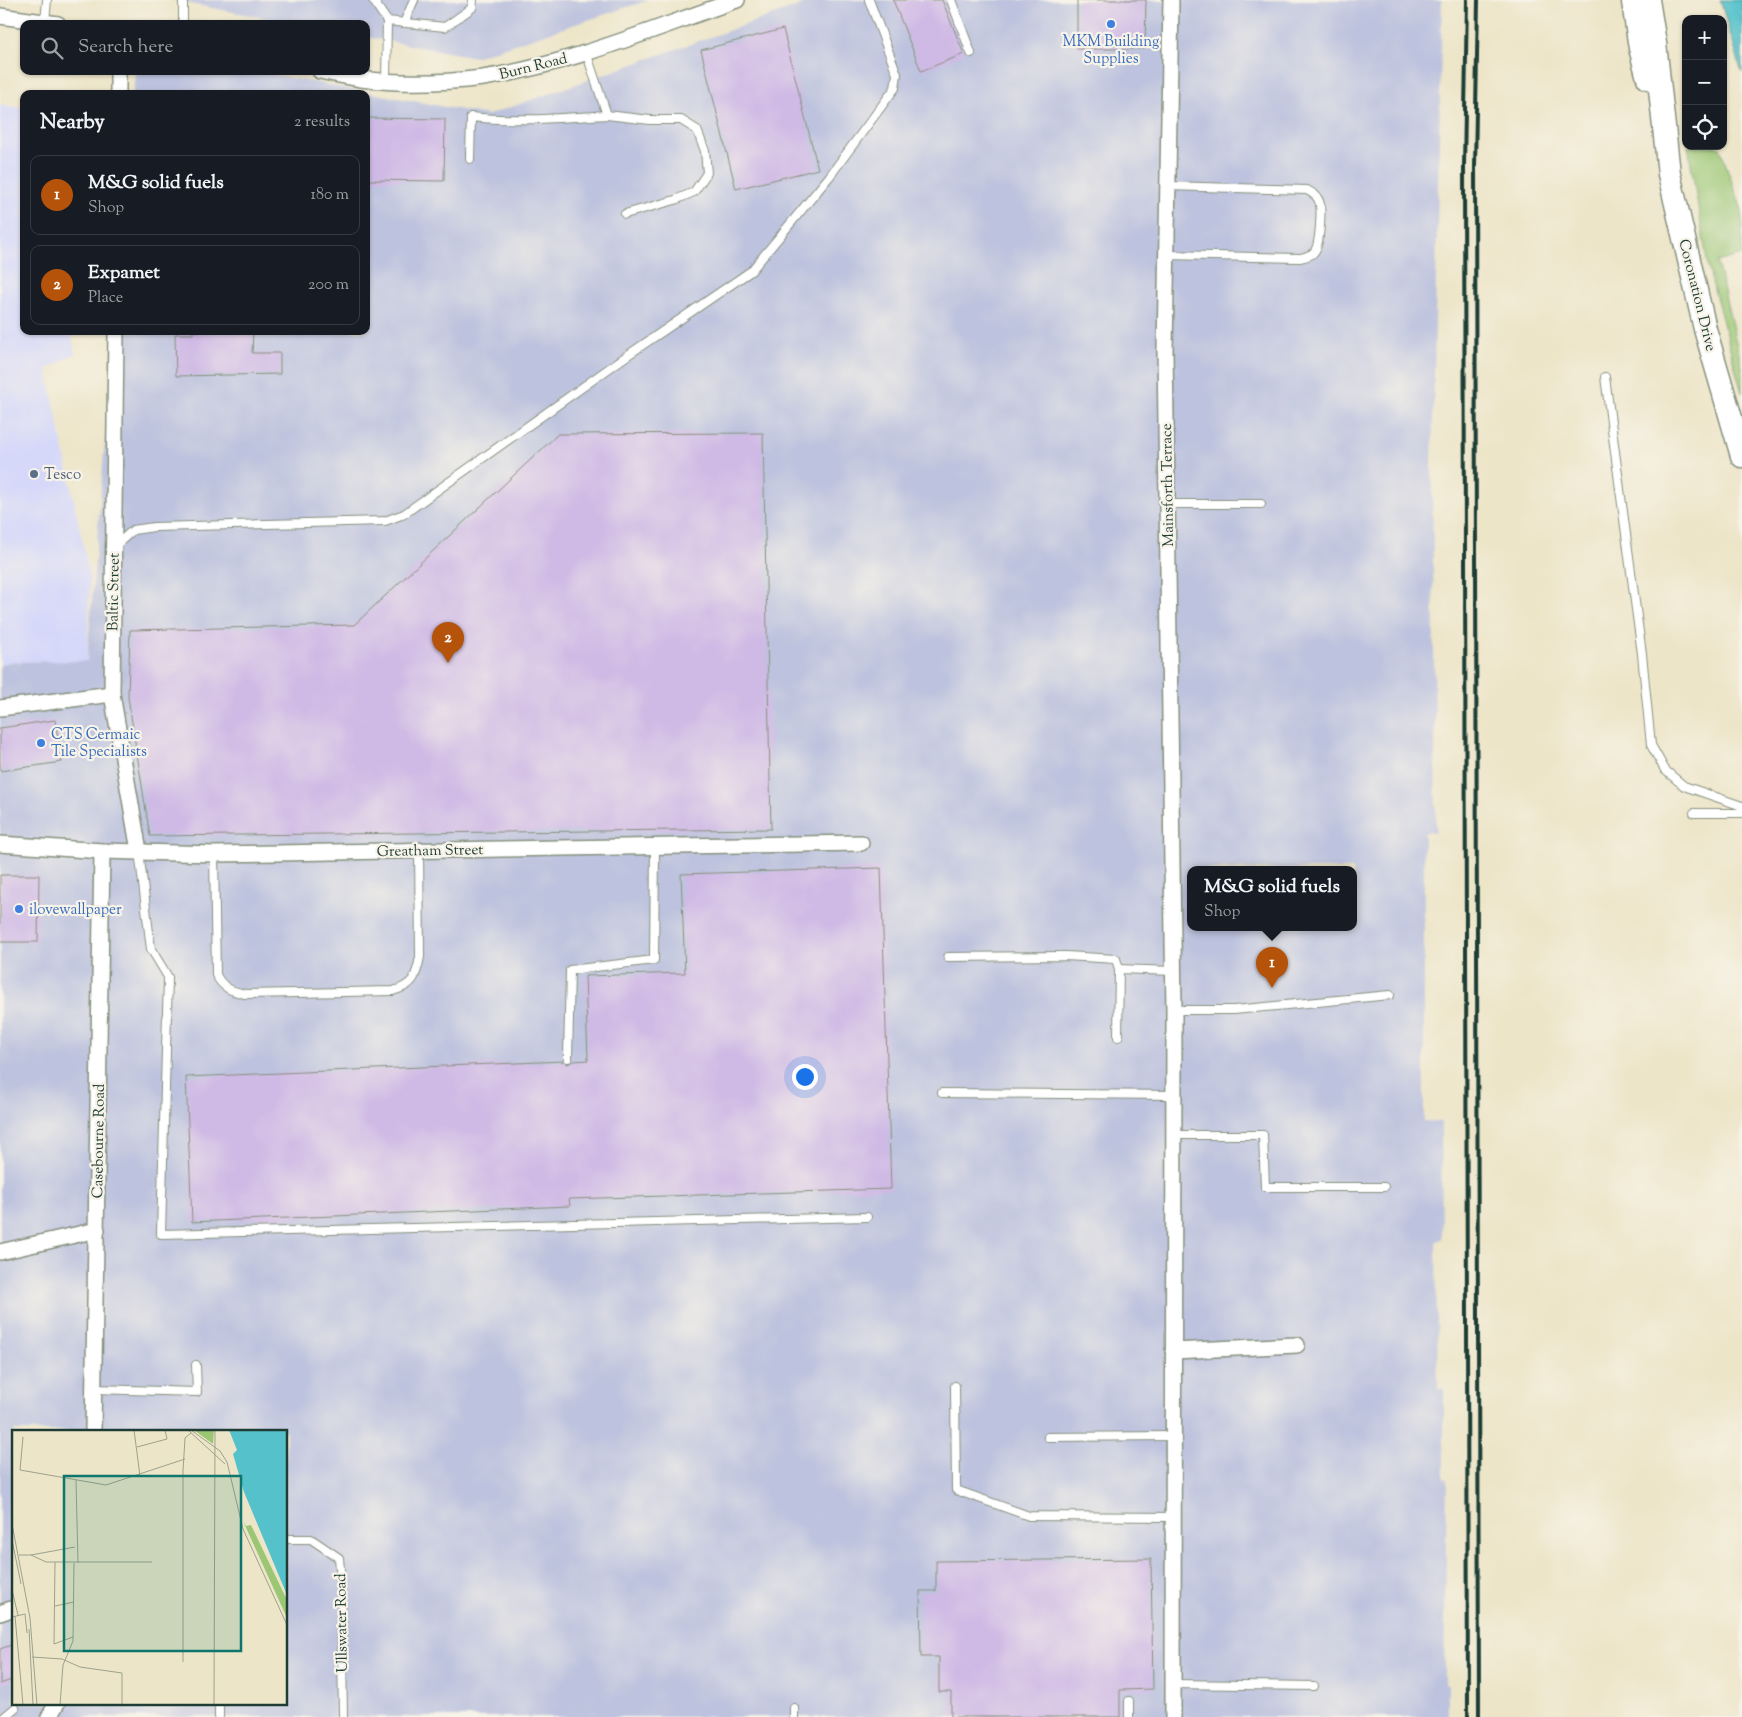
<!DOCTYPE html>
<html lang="en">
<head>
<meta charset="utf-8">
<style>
  body { margin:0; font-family:"Sorts Mill Goudy",serif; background:#242831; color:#f1f3f6 }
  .controls { position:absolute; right:15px; top:15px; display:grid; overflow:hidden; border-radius:10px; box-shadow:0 1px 4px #0004 }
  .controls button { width:45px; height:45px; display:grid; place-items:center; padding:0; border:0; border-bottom:1px solid #363941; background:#171b24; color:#f1f3f6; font:25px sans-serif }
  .you { position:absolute; left:804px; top:1076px; width:18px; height:18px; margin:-12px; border:4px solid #fff; border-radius:50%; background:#1a73e8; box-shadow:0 0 0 8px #1a73e833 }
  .badge { display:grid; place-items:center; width:32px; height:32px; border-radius:50%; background:#b45309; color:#fff; font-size:16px; font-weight:700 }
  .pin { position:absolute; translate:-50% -41px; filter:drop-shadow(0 1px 2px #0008) }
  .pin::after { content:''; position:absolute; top:26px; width:18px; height:15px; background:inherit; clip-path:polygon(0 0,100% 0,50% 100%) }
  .popup { position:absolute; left:1187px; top:866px; width:170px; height:65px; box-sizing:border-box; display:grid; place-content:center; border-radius:10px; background:#171b24; filter:drop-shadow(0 1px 4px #0005); font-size:16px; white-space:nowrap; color:#9ea1a6 }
  .popup b { font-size:19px; color:#f1f3f6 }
  .popup::after { content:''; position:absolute; left:50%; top:100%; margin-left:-10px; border:10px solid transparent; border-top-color:#171b24 }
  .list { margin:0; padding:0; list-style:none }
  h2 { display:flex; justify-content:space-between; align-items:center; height:65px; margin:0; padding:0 20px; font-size:21px }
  h2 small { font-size:16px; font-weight:400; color:#9ea1a6 }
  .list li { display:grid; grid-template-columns:32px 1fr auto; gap:15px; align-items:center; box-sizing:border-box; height:80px; margin:0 10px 10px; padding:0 10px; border:1px solid #363941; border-radius:10px }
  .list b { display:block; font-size:19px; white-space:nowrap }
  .list p { margin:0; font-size:16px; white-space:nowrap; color:#9ea1a6 }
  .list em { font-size:16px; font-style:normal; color:#9ea1a6 }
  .icon { flex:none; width:28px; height:28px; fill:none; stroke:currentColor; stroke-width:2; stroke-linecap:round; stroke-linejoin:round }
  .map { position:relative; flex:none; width:1742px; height:1717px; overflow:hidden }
  .search { position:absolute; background:#171b24; box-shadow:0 1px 4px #0004; left:20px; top:20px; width:350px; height:55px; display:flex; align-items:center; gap:12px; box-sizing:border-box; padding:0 18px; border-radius:10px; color:#9ea1a6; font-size:19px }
  .panel { position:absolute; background:#171b24; box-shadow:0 1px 4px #0004; left:20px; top:90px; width:350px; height:245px; border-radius:10px }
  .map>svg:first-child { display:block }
</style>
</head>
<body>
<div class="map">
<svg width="1742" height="1717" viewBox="0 0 1742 1717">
  <rect width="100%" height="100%" fill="#f7f3e8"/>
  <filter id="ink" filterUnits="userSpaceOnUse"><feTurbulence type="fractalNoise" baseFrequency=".02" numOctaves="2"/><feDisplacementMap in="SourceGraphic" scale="10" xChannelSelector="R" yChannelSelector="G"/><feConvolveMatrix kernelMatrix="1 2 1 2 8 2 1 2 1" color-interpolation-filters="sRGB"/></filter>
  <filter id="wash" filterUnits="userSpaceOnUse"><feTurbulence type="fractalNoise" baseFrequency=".0096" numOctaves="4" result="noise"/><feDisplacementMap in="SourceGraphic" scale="20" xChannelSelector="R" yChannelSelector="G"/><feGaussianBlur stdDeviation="1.12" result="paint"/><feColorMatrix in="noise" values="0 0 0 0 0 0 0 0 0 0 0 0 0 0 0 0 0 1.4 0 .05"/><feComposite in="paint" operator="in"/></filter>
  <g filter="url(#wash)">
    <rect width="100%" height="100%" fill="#ede5c8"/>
    <!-- built -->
    <polygon fill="#d5d8f9" points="0,104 24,109 24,331 71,331 75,354 47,369 90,578 87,662 10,662 0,665"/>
    <!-- industrial -->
    <g fill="#bdc3de" fill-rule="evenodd">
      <polygon points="170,0 649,0 475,57 366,37 366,24 296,24"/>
      <path d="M816,0H1442L1432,467L1436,832L1424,833V1121L1441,1122L1442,1239L1436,1241L1438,1389H1444V1478L1447,1479L1444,1684L1448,1685V1717H0V665L10,662L87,661L114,331H366V94H133L135,71H255L488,115ZM1191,869H1353V927H1191ZM14,1431H286V1703H14Z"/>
    </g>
    <!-- green -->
    <polygon fill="#9bc673" stroke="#5d8254" points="1688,146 1717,146 1720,148 1742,210 1742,255 1717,262 1742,367 1742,393 1708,267"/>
    <!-- water -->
    <polygon fill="#54c1cb" stroke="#3a7f80" points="1720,0 1742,0 1742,73"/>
    <g id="blocks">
      <!-- building -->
      <g fill="#cfb9e5">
        <polygon points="893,0 942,0 964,54 921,71"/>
        <polygon points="1077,0 1146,0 1145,49 1077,49"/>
        <polygon points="783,29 818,169 736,189 701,50"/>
        <polygon points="366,118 445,119 444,181 366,180"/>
        <polygon points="193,331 253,331 252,353 280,353 280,374 176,376 175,334 193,334"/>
        <polygon points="763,433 771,829 150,836 128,697 130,630 354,625 558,434"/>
        <polygon points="55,720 62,762 0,771 0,728"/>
        <polygon points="881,868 891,1189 569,1199 570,1206 192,1222 186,1077 564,1061 568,1064 573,1061 588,1060 585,976 685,973 681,874"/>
        <polygon points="0,875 39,875 38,942 0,942"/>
        <polygon points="1151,1559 1153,1689 1120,1690 1120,1717 951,1717 951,1692 939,1692 939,1657 921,1657 920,1591 936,1591 936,1561"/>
        <polygon points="14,1644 14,1679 0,1684 0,1649"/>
      </g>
    </g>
  </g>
  <g filter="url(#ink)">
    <use href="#blocks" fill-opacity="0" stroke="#86917e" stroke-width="1"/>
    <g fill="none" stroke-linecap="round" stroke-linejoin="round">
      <defs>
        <g id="lane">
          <polyline points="373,0 387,21 386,81"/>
          <polyline points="951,0 971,53"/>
          <polyline points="387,21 445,27 472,8 473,0"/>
          <polyline points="45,22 47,0"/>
          <polyline points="404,23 414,0"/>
          <polyline points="183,24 183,0"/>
          <polyline points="586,52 607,115 650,120 681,120 697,130 705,151 707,173 694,192 675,200 625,214"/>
          <path d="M470,159L471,117C516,122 562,118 607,115"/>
          <path d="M1167,255L1300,258C1305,257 1311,256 1314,252C1320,246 1322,208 1319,201C1317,195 1312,193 1307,190L1168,186"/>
          <polyline points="1605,377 1642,654 1651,745 1665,770 1684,786 1742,806"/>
          <polyline points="1167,504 1261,504"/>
          <polyline points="114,547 133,530 154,527 385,521 404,514 625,357 751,271 829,177 895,88 897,74 869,0"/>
          <polyline points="1694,813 1742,813"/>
          <polyline points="139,851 151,949 168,977 161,1234 867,1217"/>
          <path d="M214,854L216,975C223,988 231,991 245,994L393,991C414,985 416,977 420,957L419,850"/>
          <polyline points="948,957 1066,956 1116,959 1119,969"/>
          <polyline points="1174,1010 1234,1010 1390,995"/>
          <polyline points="1118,1037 1119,969 1173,971"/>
          <polyline points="568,1058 570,970 654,960 655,847"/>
          <polyline points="942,1093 1174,1095"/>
          <polyline points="1173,1135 1263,1135 1265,1187 1384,1187"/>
          <polyline points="955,1386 956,1490 1029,1516 1173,1517"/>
          <polyline points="94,1389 197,1392 196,1365"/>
          <polyline points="1048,1437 1173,1436"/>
          <polyline points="286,1539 311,1539 339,1558 341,1581 343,1717"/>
          <polyline points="1173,1684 1314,1686"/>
          <polyline points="219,1703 219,1717"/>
          <polyline points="4,1717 15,1708"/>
          <polyline points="794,1717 794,1708"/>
          <polyline points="1129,1717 1129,1701"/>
        </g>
        <g id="street">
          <polyline points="1171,0 1165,350 1174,1010 1173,1717"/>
          <polyline points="0,16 58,24"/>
          <path d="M320,71C334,74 348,77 361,79C401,84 443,83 483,78C568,65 655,28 737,0"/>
          <polyline points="118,94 118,71"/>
          <polyline points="116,331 112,694 139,851"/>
          <polyline points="0,708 112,694"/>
          <polyline points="0,844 102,851 214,854 861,843"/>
          <polyline points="0,1252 97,1230"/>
          <polyline points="1173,1351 1297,1345"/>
          <polyline points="93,1431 102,851"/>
          <polyline points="0,1613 14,1608"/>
          <polyline points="49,1717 57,1703"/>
        </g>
        <g id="primary">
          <polyline points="1648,0 1655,43 1669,174 1705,329 1742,456"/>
          <polyline points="1633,2 1640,48 1648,78"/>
        </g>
      </defs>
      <!-- lane casing -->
      <use href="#lane" stroke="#86917e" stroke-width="10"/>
      <!-- street casing -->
      <use href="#street" stroke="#86917e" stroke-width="18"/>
      <!-- primary casing -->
      <use href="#primary" stroke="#86917e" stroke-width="25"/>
      <!-- lane -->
      <use href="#lane" stroke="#fff" stroke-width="8"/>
      <!-- street -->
      <use href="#street" stroke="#fff" stroke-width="15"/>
      <!-- primary -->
      <use href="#primary" stroke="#fff" stroke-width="22"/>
      <!-- rail -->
      <g stroke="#1f3d34" stroke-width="4">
        <polyline points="1467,0 1464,166 1468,1717"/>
        <polyline points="1478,0 1475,166 1479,1717"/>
      </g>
    </g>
  </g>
  <!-- markers -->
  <g fill="#3f7fe0" stroke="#f7f3e8" stroke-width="2">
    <circle cx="1111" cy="24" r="5"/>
    <circle cx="41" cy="743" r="5"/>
    <circle cx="19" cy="909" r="5"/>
  </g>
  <circle fill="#5c6f8a" stroke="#f7f3e8" stroke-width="2" cx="34" cy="474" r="5"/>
  <g text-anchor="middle" stroke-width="4.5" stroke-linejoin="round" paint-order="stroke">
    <!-- shop labels -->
    <g font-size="15" fill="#366cbe" stroke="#f7f3e8" text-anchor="start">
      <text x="1111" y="46" text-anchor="middle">MKM Building<tspan x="1111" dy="17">Supplies</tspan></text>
      <text x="51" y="739">CTS Cermaic<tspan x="51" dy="17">Tile Specialists</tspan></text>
      <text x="29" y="914">ilovewallpaper</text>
    </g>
    <!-- street labels -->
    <g font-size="15" fill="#1f3d34" stroke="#f7f3e8">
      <text transform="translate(533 66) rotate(-14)" y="5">Burn Road</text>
      <text transform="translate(1698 295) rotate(76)" y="5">Coronation Drive</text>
      <text transform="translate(1167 485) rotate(-91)" y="5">Mainsforth Terrace</text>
      <text transform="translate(113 592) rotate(-89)" y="5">Baltic Street</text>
      <text transform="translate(430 850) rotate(-1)" y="5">Greatham Street</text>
      <text transform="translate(98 1141) rotate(-89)" y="5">Casebourne Road</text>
      <text transform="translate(341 1623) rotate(-91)" y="5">Ullswater Road</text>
    </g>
    <!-- service labels -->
    <g font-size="15" fill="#4e5e75" stroke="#f7f3e8" text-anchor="start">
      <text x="44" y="479">Tesco</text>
    </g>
  </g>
  <!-- overview -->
  <g transform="translate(12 1430)">
    <rect width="275" height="275" fill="#ede5c8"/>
    <path d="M182,0H202L201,14ZM231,91L234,96L239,95L275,170V188Z" fill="#9bc673"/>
    <path d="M217,0H275V165L232,62L221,24L225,20Z" fill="#54c1cb"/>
    <path fill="none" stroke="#9ba28d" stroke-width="1" d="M122,0L128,46M176,0L213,34M179,0L208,21L215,32L231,99L275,195M125,17L155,9L153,0M8,40L94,55L173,29M8,40L11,7M64,50L66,133M0,94L18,188L25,275M0,110L9,154M7,125H19L34,132H140M19,125L63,117M43,132L42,214L61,207M0,160L6,185M43,176L62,172M3,186L11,275M0,187L13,184L15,203M17,199L21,275M20,227L50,229L68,237L110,243V275M171,232V41L173,8L179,3M48,275L51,235L61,211L62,133M202,275L203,0"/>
    <path fill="#0f766e" fill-opacity="0.15" stroke="#0f766e" stroke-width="2.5" d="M52,46H229V221H52Z"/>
    <rect width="275" height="275" fill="none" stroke="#1f3d34" stroke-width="2.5"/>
  </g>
</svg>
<div class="controls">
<button>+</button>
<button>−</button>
<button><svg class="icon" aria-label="locate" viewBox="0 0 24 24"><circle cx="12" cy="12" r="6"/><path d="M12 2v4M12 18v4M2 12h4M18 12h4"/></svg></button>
</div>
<div class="you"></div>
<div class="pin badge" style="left:1272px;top:988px">1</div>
<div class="popup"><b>M&amp;G solid fuels</b>Shop</div>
<div class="pin badge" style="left:448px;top:663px">2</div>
<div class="search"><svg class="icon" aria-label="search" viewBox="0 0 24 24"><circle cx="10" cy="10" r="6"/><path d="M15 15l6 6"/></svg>Search here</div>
<section class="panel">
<h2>Nearby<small>2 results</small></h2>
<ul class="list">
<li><span class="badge">1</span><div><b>M&amp;G solid fuels</b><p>Shop</p></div><em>180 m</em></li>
<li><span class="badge">2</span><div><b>Expamet</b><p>Place</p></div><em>200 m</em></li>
</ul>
</section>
</div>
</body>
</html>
